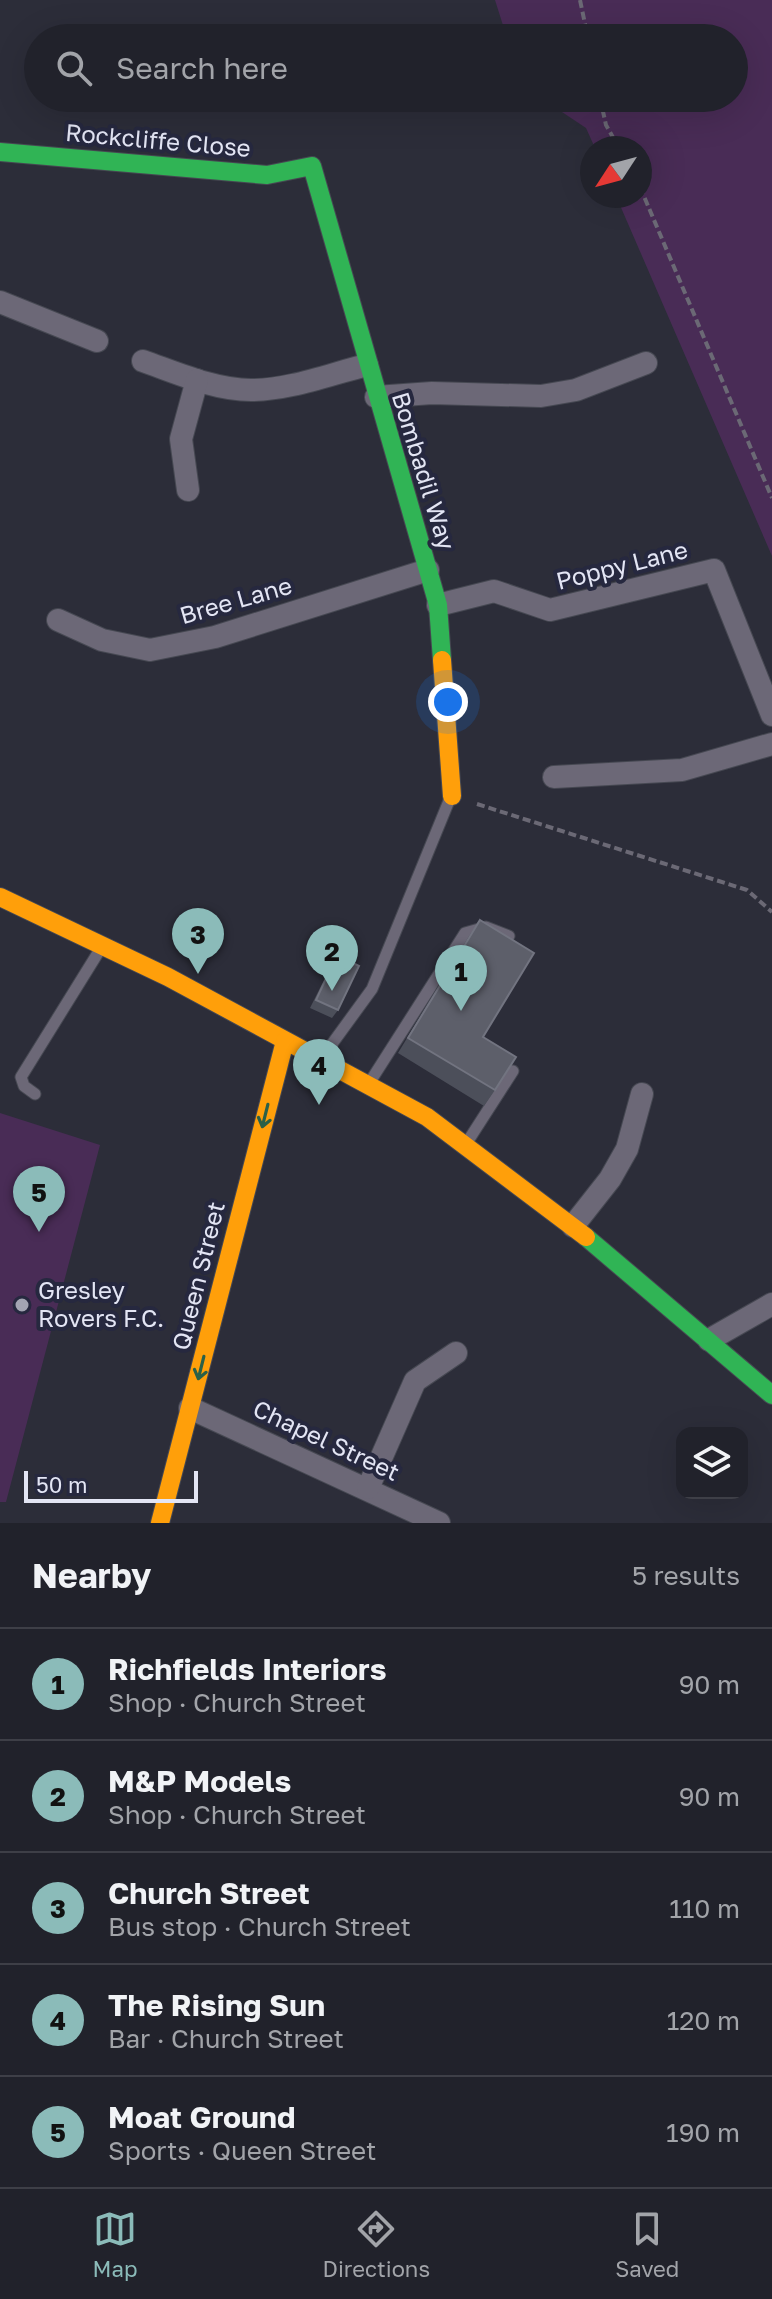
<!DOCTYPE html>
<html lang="en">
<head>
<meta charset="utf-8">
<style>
  body { margin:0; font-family:"Golos Text",sans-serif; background:#292a33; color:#f1f3f6 }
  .controls { position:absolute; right:24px; bottom:24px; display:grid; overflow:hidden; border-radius:16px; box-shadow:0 8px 32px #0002 }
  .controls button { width:72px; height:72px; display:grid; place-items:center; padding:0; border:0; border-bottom:2px solid #3e3f47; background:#21222b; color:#f1f3f6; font:40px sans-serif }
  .compass { position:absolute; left:580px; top:136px; width:72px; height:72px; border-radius:50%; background:#21222b; box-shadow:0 8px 32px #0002; rotate:234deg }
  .scale { position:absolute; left:24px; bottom:20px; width:174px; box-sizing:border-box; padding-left:8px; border:4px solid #e3e5f4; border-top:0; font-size:22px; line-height:28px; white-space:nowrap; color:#e3e5f4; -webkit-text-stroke:6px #26283f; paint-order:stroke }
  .you { position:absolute; left:448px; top:702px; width:28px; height:28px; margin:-20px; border:6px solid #fff; border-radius:50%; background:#1a73e8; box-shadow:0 0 0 12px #1a73e833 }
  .badge { display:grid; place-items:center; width:52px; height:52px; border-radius:50%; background:#8bbbb9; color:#111; font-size:26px; font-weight:700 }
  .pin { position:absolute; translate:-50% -66px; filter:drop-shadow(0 2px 4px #0008) }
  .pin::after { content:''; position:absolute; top:42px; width:28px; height:24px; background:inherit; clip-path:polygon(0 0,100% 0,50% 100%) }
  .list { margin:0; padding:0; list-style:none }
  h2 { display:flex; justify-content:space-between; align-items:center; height:104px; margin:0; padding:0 32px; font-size:34px }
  h2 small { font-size:26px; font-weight:400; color:#a2a4a9 }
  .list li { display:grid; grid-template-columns:52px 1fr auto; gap:24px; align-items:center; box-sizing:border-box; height:112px; padding:0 32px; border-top:2px solid #3e3f47 }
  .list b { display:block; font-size:30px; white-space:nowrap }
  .list p { margin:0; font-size:26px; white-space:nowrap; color:#a2a4a9 }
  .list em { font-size:26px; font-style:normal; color:#a2a4a9 }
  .icon { flex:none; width:44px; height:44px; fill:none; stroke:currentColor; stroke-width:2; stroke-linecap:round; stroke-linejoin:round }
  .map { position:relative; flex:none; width:772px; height:1523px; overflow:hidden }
  .search { position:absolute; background:#21222b; box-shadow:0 8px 32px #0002; left:24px; right:24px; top:24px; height:88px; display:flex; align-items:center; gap:20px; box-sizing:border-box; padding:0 28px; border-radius:44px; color:#a2a4a9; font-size:30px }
  .sheet { height:664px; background:#21222b }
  nav { display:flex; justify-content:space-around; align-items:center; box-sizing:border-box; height:112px; border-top:2px solid #3e3f47; background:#21222b; font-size:22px; color:#a2a4a9 }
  nav a { display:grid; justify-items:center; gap:4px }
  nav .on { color:#8bbbb9 }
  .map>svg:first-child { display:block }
</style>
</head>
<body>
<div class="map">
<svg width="772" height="1523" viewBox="0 0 772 1523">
  <rect width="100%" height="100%" fill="#2c2d39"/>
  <!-- green -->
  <g fill="#492c56">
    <polygon points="495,0 772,0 772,556 616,196 640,196 640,148 595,148 586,128 541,98 734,98 734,38 507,38"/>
    <polygon points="0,1113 100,1145 6,1502 0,1502"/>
  </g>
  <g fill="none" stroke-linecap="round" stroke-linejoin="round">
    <defs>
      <g id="lane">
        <polyline points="321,1059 372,989 451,796"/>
        <polyline points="368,1085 465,933 486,927 509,936"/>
        <polyline points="35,1094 24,1086 21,1077 101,948"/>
        <polyline points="466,1144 513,1071"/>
      </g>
      <g id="street">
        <polyline points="0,302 97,341"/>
        <path d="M143,361C177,373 215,390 251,390C290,390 330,374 367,365"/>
        <polyline points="376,397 432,393 541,396 576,390 646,363"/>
        <polyline points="188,490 181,439 197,380"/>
        <polyline points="438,605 494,591 550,610 714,570 772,715"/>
        <polyline points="58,620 102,640 150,650 215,637 428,570"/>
        <polyline points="554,777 682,770 772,744"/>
        <polyline points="573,1226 610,1179 627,1149 642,1094"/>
        <polyline points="709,1340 772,1304"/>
        <polyline points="190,1408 439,1523"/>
        <polyline points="368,1488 415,1381 456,1353"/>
      </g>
      <g id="fast">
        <polyline points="0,152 267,175 312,166 438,605 442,660"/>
        <polyline points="586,1237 772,1395"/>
      </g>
      <g id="slow">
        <polyline points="442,660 452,796"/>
        <polyline points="0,897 168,977 427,1117 586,1237"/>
        <polyline points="160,1523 285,1041"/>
      </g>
    </defs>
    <!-- lane casing -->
    <use href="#lane" stroke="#464852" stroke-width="13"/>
    <!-- street casing -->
    <use href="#street" stroke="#464852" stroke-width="24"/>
    <!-- fast casing -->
    <use href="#fast" stroke="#464852" stroke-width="20"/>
    <!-- slow casing -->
    <use href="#slow" stroke="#464852" stroke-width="20"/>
    <!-- path -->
    <g stroke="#6b6975" stroke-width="4" stroke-dasharray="8 4" stroke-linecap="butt">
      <polyline points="580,0 588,38"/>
      <polyline points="600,98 606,125 619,148"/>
      <polyline points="640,187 772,498"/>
      <polyline points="477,804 747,890 772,912"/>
    </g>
    <!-- lane -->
    <use href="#lane" stroke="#6c6877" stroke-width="11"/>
    <!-- street -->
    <use href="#street" stroke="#6c6877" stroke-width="22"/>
    <!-- fast -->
    <use href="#fast" stroke="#30b455" stroke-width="18"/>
    <!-- slow -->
    <use href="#slow" stroke="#ff9f0a" stroke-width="18"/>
  </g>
  <!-- wall -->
  <g fill="#4c4f5a">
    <polygon points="480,920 483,1037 495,1090 484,1106 398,1053 469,936"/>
    <polygon points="337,955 338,1010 332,1018 310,1008 332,964"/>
  </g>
  <!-- building -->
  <g fill="#5d5f6a" stroke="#727480" stroke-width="2">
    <polygon points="480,920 534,953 483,1037 516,1057 495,1090 408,1038"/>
    <polygon points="337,955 359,966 338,1010 316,1000"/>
  </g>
  <!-- one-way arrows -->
  <defs><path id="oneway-shaft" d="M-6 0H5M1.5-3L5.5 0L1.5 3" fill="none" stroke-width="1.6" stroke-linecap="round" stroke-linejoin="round" transform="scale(2)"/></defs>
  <g stroke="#2a6048">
    <use href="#oneway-shaft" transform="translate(265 1116) rotate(104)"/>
    <use href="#oneway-shaft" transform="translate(201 1368) rotate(104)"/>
  </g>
  <!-- markers -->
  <circle fill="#a3a5b3" stroke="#26283f" stroke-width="3" cx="22" cy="1305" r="8"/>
  <g text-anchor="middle" stroke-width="8" stroke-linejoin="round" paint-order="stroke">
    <!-- street labels -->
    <g font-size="24" fill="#e3e5f4" stroke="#26283f">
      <text transform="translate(158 141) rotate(5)" y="8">Rockcliffe Close</text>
      <text transform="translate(423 471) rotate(73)" y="8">Bombadil Way</text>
      <text transform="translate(622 566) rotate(-14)" y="8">Poppy Lane</text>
      <text transform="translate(236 601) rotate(-16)" y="8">Bree Lane</text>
      <text transform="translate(199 1276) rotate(-76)" y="8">Queen Street</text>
      <text transform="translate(326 1441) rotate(25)" y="8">Chapel Street</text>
    </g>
    <!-- poi labels -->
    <g font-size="24" fill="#e3e5f4" stroke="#26283f" text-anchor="start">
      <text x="38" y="1299">Gresley<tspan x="38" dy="28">Rovers F.C.</tspan></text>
    </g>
  </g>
</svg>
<div class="controls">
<button><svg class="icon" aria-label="layers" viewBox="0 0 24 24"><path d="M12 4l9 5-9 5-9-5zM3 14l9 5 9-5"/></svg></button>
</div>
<svg class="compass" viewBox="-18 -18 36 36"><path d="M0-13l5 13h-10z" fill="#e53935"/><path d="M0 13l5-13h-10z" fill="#a2a4a9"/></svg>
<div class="scale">50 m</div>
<div class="you"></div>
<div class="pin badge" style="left:461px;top:1011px">1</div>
<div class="pin badge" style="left:332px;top:991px">2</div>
<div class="pin badge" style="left:198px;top:974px">3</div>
<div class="pin badge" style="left:319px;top:1105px">4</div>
<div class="pin badge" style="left:39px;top:1232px">5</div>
<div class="search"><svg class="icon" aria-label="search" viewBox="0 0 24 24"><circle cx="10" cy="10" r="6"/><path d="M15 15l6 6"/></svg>Search here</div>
</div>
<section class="sheet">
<h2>Nearby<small>5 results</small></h2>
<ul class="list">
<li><span class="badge">1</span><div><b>Richfields Interiors</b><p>Shop · Church Street</p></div><em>90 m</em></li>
<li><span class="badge">2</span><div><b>M&amp;P Models</b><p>Shop · Church Street</p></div><em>90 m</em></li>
<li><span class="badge">3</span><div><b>Church Street</b><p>Bus stop · Church Street</p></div><em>110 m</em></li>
<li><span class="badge">4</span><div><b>The Rising Sun</b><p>Bar · Church Street</p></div><em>120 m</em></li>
<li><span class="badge">5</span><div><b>Moat Ground</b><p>Sports · Queen Street</p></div><em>190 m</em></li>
</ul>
</section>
<nav>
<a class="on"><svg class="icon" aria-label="map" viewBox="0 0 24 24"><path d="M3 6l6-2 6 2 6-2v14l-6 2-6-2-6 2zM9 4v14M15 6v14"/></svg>Map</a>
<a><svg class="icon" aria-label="directions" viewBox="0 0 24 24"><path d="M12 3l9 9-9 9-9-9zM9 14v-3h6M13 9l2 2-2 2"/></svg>Directions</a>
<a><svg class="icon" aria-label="saved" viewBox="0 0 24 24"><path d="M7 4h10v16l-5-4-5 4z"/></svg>Saved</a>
</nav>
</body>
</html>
